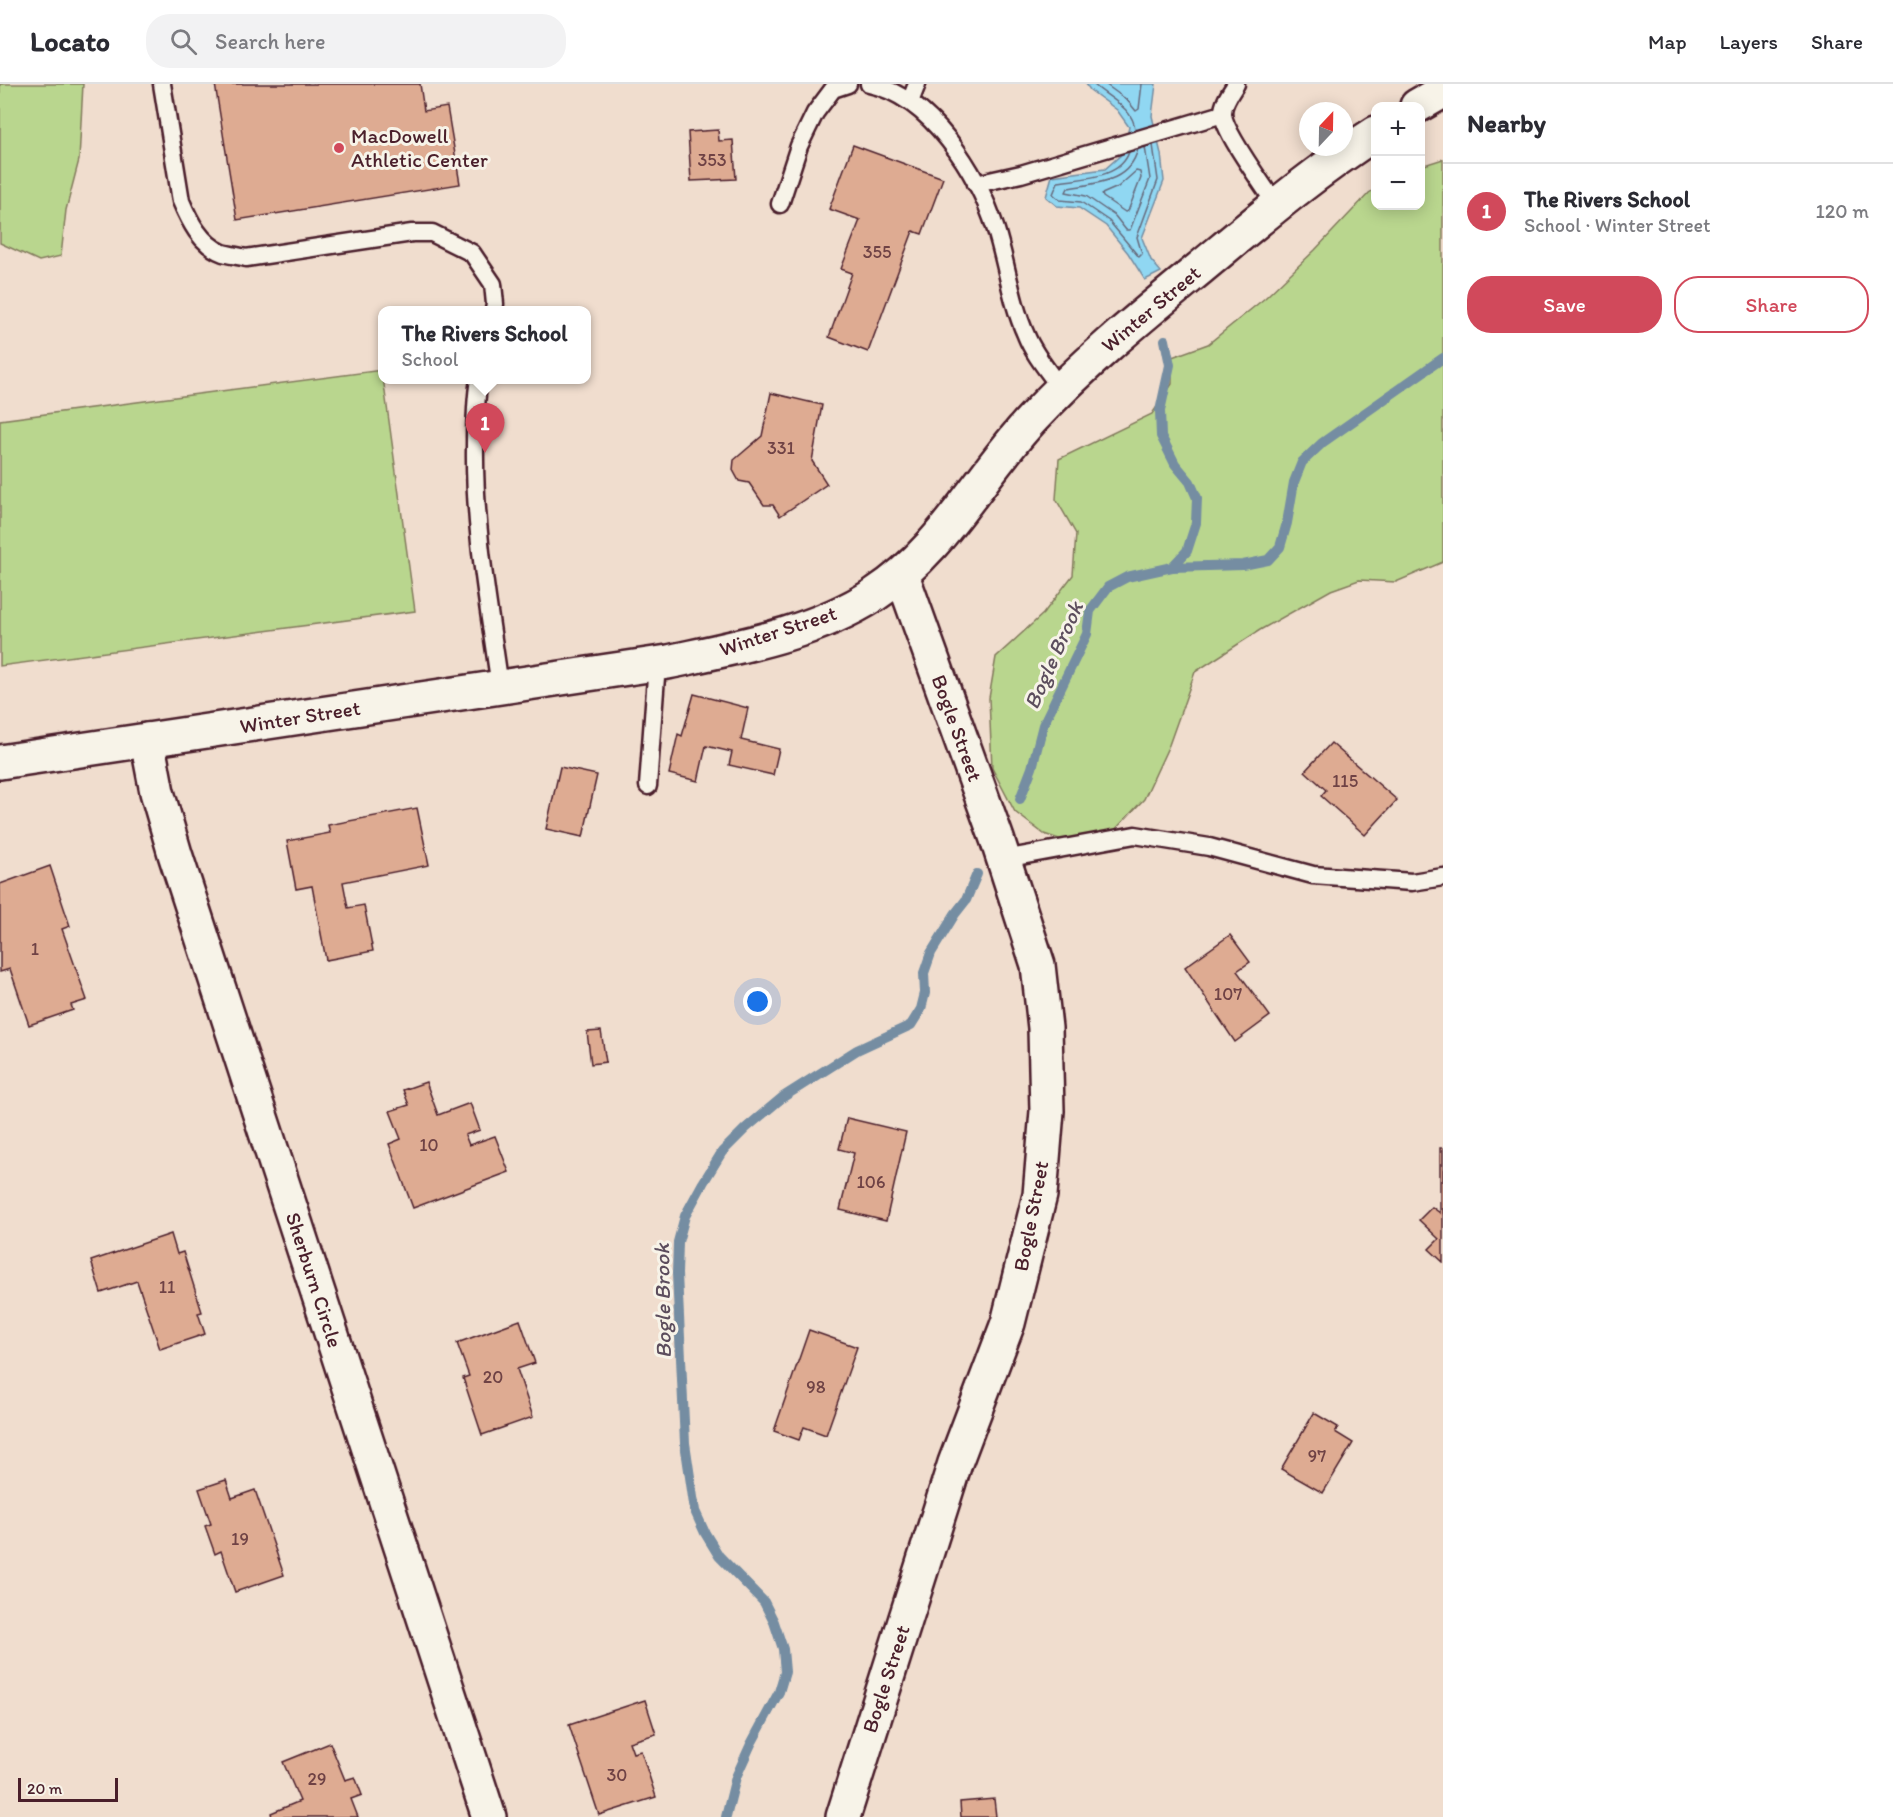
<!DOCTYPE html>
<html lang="en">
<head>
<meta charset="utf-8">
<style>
  body { margin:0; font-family:Itim,sans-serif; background:#f2f2f3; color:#2b2b33 }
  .controls { position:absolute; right:18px; top:18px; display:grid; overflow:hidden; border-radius:12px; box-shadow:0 3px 15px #0003 }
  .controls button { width:54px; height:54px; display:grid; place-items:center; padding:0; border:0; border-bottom:2px solid #e1e1e2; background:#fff; color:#2b2b33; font:30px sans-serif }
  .compass { position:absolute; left:1299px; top:18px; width:54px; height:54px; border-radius:50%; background:#fff; box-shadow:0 3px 15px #0003; rotate:22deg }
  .scale { position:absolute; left:18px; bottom:15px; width:100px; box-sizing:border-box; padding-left:6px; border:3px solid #4a1f2b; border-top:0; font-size:16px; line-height:21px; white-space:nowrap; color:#4a1f2b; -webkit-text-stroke:4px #f7f3e8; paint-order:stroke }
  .you { position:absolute; left:758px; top:918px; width:21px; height:21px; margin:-15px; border:4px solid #fff; border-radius:50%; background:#1a73e8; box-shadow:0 0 0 9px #1a73e833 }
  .badge { display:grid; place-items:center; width:39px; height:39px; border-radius:50%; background:#d1495b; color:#fff; font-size:20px; font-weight:700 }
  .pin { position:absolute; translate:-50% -50px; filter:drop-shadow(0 2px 3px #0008) }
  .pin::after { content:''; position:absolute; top:32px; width:21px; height:18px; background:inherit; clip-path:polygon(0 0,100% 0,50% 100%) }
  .popup { position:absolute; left:378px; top:222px; width:213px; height:78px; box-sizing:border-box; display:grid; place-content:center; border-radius:12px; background:#fff; filter:drop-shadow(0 2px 4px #0005); font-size:20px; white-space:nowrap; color:#7c7c81 }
  .popup b { font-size:22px; color:#2b2b33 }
  .popup::after { content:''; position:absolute; left:50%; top:100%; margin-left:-12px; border:12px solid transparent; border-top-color:#fff }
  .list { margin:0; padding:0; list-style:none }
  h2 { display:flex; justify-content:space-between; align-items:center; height:78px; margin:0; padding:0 24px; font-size:26px }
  h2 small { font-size:20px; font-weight:400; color:#7c7c81 }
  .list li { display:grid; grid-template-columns:39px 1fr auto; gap:18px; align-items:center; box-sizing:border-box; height:96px; padding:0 24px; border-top:2px solid #e1e1e2 }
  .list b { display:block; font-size:22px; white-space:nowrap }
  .list p { margin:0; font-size:20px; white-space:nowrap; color:#7c7c81 }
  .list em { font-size:20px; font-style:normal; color:#7c7c81 }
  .actions { display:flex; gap:12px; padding:18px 24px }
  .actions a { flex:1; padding:14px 0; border:2px solid #d1495b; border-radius:24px; text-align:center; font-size:21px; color:#d1495b }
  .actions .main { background:#d1495b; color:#fff }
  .icon { flex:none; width:33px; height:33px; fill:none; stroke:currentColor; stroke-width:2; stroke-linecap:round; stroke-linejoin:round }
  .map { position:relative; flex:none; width:1443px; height:1733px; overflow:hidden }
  header { display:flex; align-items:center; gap:36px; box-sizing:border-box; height:84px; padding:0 30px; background:#fff; border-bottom:2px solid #e1e1e2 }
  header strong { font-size:28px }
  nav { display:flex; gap:33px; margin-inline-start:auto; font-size:21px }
  .search { width:420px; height:54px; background:#f2f2f3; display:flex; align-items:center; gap:15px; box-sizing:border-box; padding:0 21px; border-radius:24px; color:#7c7c81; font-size:22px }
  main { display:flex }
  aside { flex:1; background:#fff }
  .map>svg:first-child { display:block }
</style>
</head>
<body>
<header>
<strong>Locato</strong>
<div class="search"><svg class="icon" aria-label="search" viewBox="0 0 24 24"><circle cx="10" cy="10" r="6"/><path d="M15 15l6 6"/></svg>Search here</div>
<nav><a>Map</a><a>Layers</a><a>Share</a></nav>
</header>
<main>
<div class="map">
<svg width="1443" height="1733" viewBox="0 0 1443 1733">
  <rect width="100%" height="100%" fill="#f0ddce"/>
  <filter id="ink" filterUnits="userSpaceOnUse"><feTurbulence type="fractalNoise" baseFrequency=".0167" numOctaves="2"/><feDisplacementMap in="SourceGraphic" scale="12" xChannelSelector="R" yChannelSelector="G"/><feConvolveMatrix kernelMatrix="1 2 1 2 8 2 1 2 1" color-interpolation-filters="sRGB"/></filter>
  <g filter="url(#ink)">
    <!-- green -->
    <g fill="#b9d68e" stroke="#827a5c" stroke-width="1.5">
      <polygon points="0,0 83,0 79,76 66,126 61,172 39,177 0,159"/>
      <polygon points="1443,75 1443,478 1396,498 1359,496 1331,506 1260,546 1195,588 1169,661 1144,715 1095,767 1044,750 1015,728 992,684 989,614 996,573 1043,530 1073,491 1076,450 1056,415 1059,375 1152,330 1172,300 1172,273 1208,260 1265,214 1315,166 1369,109 1375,105 1376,122 1420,122 1421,82"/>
      <polygon points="382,286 415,527 0,582 0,336"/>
    </g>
    <!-- water -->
    <polygon fill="#90d7f2" stroke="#748da2" stroke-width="1.5" points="1086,0 1156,0 1152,32 1161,70 1164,97 1142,154 1151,176 1161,188 1145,196 1128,169 1106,142 1079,124 1057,122 1046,113 1052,92 1105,85 1123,69 1129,43 1117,26 1090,6"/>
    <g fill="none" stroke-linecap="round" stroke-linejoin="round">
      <!-- shore -->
      <g stroke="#66697b" stroke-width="1.5">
        <path d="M1093,0C1107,13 1134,24 1135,46"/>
        <polyline points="1105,0 1127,16 1136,27 1139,25 1142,0"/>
        <path d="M1138,65C1129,99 1096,99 1068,104L1066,108L1086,112L1115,132L1126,146H1130L1150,95L1145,63"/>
        <path d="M1129,68C1120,95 1081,94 1058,98L1053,110L1060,116L1081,118L1109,137L1139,173L1142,170L1137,153L1158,96L1153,61"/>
        <polygon points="1136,87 1140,88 1141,94 1128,127 1125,128 1103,113 1102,110 1118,103"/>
      </g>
      <!-- stream -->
      <g stroke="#748da2" stroke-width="10">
        <polyline points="1172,483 1243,481 1268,476 1280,463 1287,439 1294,398 1302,378 1322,359 1443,274"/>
        <polyline points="1020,715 1032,684 1043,641 1087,550 1090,527 1108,503 1127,493 1172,483 1187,467 1196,439 1197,414 1190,398 1175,380 1161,352 1160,327 1170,281 1165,256"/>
        <polyline points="726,1733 736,1693 751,1660 779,1608 785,1588 783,1565 774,1538 764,1518 719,1472 705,1449 695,1427 685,1359 677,1190 678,1158 685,1132 703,1099 722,1068 746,1044 783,1013 857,966 911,941 921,925 925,909 924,889 931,869 955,830 966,816 977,790"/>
      </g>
    </g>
    <!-- building -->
    <g fill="#deab92" stroke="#4a1f2b" stroke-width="1.5">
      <polygon points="215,0 420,0 424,27 447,23 460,100 237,136"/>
      <polygon points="718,46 719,57 733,56 736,95 691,97 688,48"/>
      <polygon points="853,61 943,94 922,150 913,147 868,268 829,253 852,189 841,185 860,136 829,125"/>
      <polygon points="771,309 822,321 812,377 827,400 780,432 773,421 764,421 749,399 739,397 733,386 734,376 762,352"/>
      <polygon points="694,610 748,624 741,656 779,665 773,691 729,681 732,668 706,662 698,697 669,690 678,650 682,652"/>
      <polygon points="1331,659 1397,716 1365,751 1321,712 1326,706 1305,687"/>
      <polygon points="560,683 597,691 583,753 546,745"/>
      <polygon points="417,724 429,781 343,798 348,824 364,821 373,867 326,876 312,802 296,805 287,757 330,749 328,741"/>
      <polygon points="50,782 70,842 62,845 87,916 71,921 73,926 29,941 10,885 0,888 0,800"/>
      <polygon points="1230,851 1250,878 1237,887 1270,932 1235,958 1185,883"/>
      <polygon points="601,947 606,978 591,980 587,948"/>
      <polygon points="426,998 438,1031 470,1019 480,1046 465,1051 469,1061 495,1052 509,1088 413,1124 389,1060 401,1055 390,1027 409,1021 403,1006"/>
      <polygon points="847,1034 906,1048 886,1137 840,1126 854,1069 839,1065"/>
      <polygon points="1440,1064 1443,1064 1443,1178 1429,1165 1439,1155 1419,1136 1432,1123 1440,1129"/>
      <polygon points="171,1150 177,1170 183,1168 202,1228 198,1229 205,1250 160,1265 137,1197 101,1209 91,1177"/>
      <polygon points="520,1236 535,1279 517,1285 533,1333 482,1351 463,1294 469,1292 457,1259"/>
      <polygon points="809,1246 857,1263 826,1351 804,1343 799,1356 774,1347"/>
      <polygon points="1314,1329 1338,1343 1335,1348 1353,1359 1323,1409 1281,1385"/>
      <polygon points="226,1396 232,1414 255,1406 284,1491 235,1508 221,1467 215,1470 205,1442 211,1440 199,1405"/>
      <polygon points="645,1616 656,1650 629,1658 633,1669 641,1667 656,1713 599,1731 569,1641"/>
      <polygon points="330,1659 345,1696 355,1693 362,1711 351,1715 358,1733 272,1733 271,1729 300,1717 283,1678"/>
      <polygon points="994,1715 996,1733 961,1733 960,1718"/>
    </g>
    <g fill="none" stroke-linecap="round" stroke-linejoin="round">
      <defs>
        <g id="lane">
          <path d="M162,0L181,117C189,136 201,161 223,169C230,171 239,172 246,174L412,149H432L472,169L493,200L495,220L494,226"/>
          <path d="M869,0C931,13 978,89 996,146C1007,181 1011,218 1026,251C1034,271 1049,288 1061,305"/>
          <path d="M1236,0C1231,8 1222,20 1223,30C1224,49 1265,103 1276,121"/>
          <polyline points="910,18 917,0"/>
          <polyline points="976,100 1021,90 1223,30"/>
          <polyline points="780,120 799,62 815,29 833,5 848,0"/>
          <path d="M479,296C475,318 475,342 475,365C474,445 489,524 500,603"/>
          <polyline points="648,702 657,579"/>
          <polyline points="1004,775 1135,751 1209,763 1313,791 1412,798 1443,793"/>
        </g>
        <polyline id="street" points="147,656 157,708 175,770 489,1733"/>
        <g id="secondary">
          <polyline points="1417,22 1443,7"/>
          <path d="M0,678L668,578C737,563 813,550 874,511C944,466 978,392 1034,333C1085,278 1142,232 1199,185C1257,137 1313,89 1376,49"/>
          <polyline points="843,1733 955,1379 1008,1239 1040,1111 1047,1027 1045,944 1038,881 997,755 902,491"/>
        </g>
      </defs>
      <!-- lane casing -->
      <use href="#lane" stroke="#4a1f2b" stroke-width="21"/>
      <!-- street casing -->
      <use href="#street" stroke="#4a1f2b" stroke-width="38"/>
      <!-- secondary casing -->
      <use href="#secondary" stroke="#4a1f2b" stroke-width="38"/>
      <!-- lane -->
      <use href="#lane" stroke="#f7f3e8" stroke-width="16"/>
      <!-- street -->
      <use href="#street" stroke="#f7f3e8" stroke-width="33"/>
      <!-- secondary -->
      <use href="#secondary" stroke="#f7f3e8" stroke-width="33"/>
    </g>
  </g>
  <!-- markers -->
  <circle fill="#d1495b" stroke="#f7f3e8" stroke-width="2" cx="339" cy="64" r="6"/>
  <g text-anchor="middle" stroke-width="6" stroke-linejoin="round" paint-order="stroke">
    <!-- number labels -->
    <g font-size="18" fill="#6f4245">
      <text x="712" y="82">353</text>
      <text x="877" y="174">355</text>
      <text x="781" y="370">331</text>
      <text x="1345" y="703">115</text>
      <text x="35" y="871">1</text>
      <text x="1228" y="916">107</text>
      <text x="429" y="1067">10</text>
      <text x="871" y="1104">106</text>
      <text x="167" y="1209">11</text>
      <text x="493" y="1299">20</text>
      <text x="816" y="1309">98</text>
      <text x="1317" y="1378">97</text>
      <text x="240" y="1461">19</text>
      <text x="617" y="1697">30</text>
      <text x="317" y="1701">29</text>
    </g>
    <!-- poi labels -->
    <g font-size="21" fill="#4a1f2b" stroke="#f7f3e8" text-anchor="start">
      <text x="351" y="59">MacDowell<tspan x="351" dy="24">Athletic Center</tspan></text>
    </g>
    <!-- street labels -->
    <g font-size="21" fill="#4a1f2b" stroke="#f7f3e8">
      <text transform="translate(1151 225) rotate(-40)" y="7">Winter Street</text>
      <text transform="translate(778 547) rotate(-18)" y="7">Winter Street</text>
      <text transform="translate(300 633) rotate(-9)" y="7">Winter Street</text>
      <text transform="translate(957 644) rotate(70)" y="7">Bogle Street</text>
      <text transform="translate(1031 1132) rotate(-79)" y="7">Bogle Street</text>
      <text transform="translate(314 1196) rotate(72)" y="7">Sherburn Circle</text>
      <text transform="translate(886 1595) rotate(-72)" y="7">Bogle Street</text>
    </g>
    <!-- water labels -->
    <g font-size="22" font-style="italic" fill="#5c4d5d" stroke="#f7f3e8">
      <text transform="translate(1053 571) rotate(-66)" y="8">Bogle Brook</text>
      <text transform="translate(662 1217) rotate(-91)" y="8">Bogle Brook</text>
    </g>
  </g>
</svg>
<div class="controls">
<button>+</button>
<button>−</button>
</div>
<svg class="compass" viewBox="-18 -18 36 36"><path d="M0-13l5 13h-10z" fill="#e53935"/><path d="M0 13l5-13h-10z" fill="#7c7c81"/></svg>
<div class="scale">20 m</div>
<div class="you"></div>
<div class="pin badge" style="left:485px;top:369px">1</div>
<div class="popup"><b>The Rivers School</b>School</div>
</div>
<aside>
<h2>Nearby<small></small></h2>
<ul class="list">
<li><span class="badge">1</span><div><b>The Rivers School</b><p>School · Winter Street</p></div><em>120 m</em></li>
</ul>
<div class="actions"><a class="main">Save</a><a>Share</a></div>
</aside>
</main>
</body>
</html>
